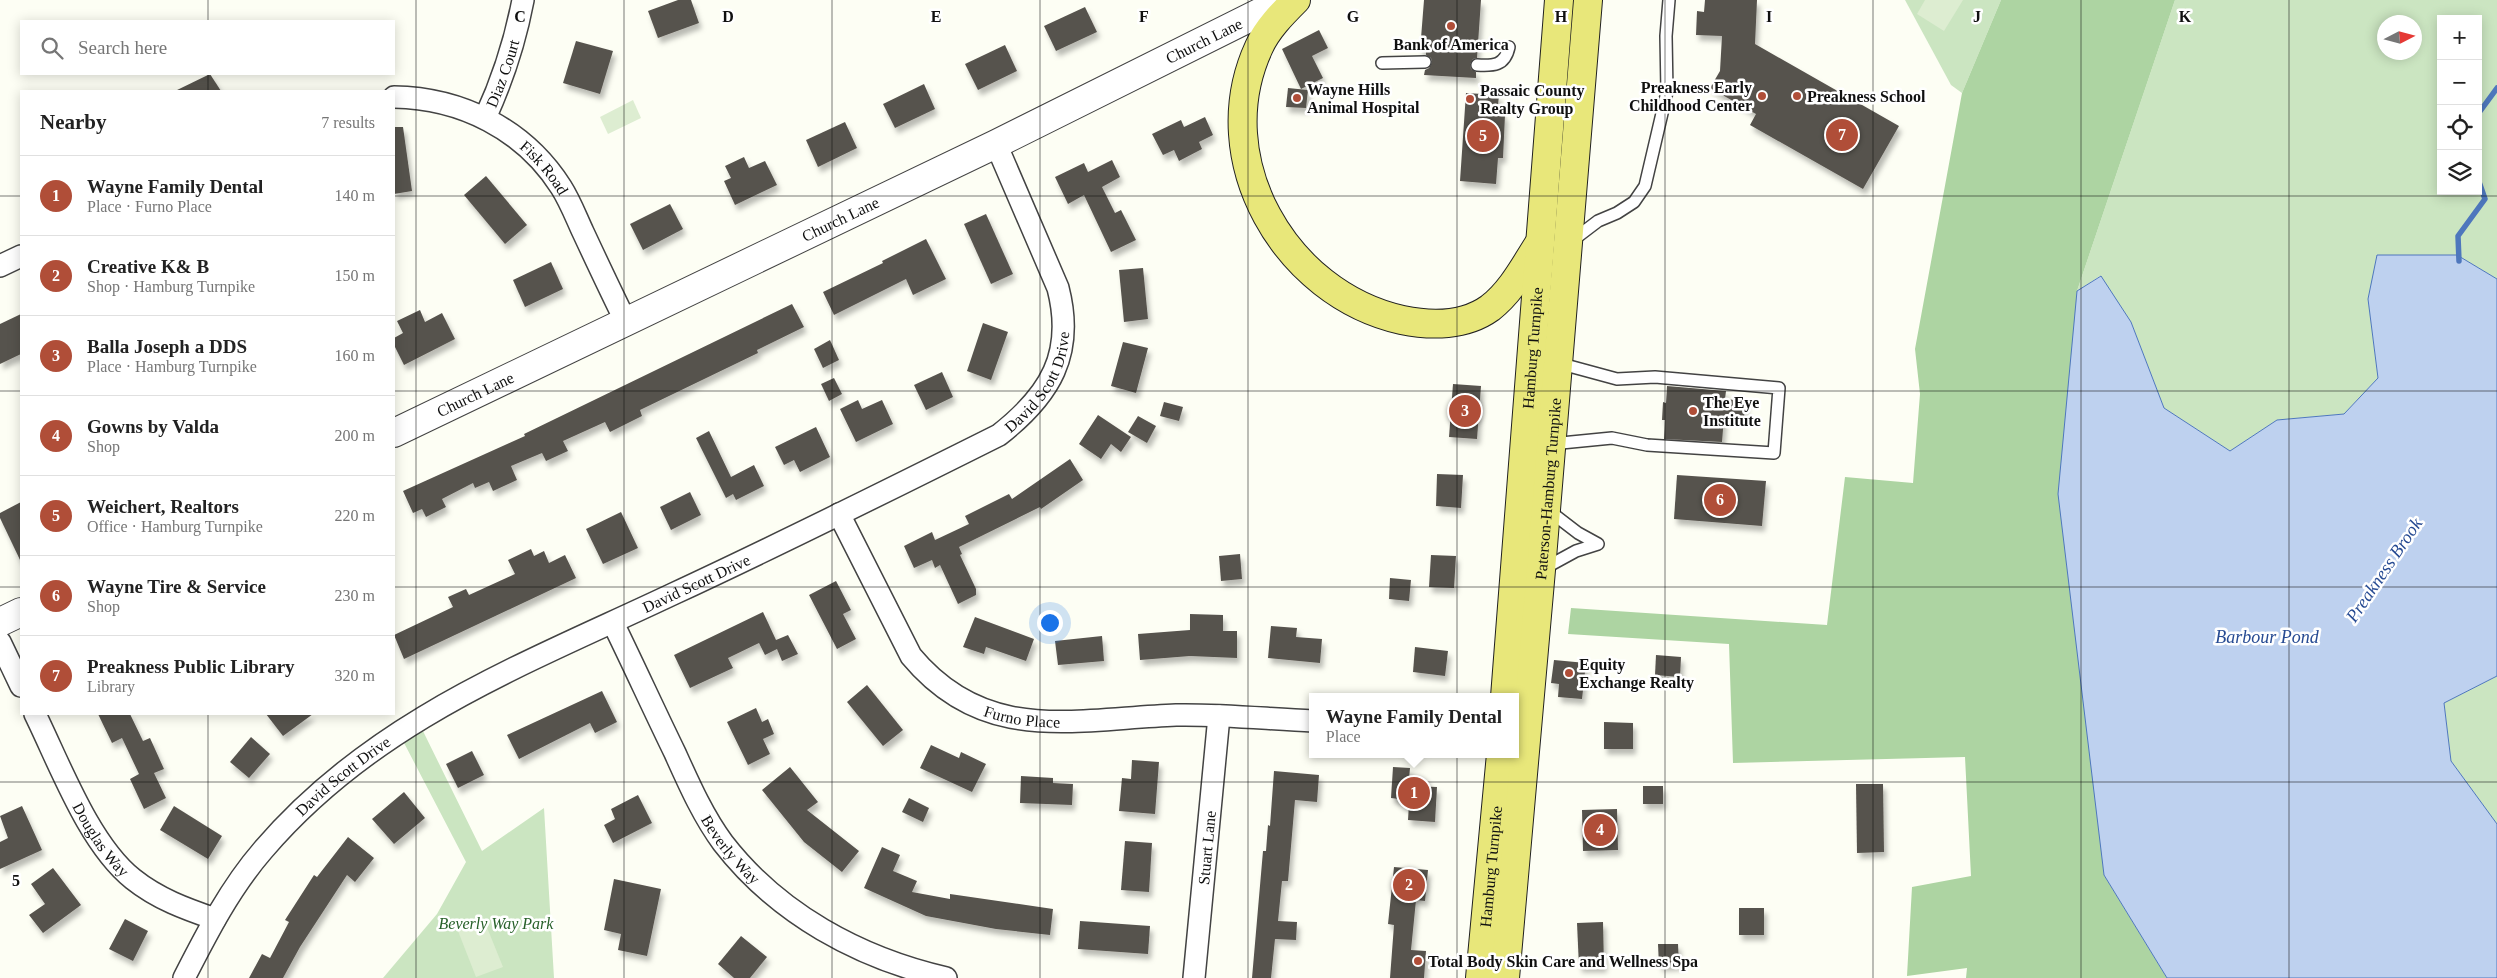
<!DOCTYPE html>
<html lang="en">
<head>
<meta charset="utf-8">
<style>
  body { margin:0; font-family:"Times New Roman",serif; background:#f2f2f2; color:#222 }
  .controls { position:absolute; right:15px; top:15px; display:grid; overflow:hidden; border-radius:0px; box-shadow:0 2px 12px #0003 }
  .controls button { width:45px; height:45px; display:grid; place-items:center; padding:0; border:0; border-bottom:1px solid #e0e0e0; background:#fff; color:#222; font:25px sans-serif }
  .compass { position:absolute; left:2377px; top:15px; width:45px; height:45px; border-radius:50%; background:#fff; box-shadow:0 2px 12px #0003; rotate:84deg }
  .you { position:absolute; left:1049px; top:622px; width:18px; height:18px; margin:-12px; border:4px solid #fff; border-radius:50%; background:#1a73e8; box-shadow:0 0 0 8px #1a73e833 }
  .badge { display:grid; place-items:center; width:32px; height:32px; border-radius:50%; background:#b04e38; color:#fff; font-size:16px; font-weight:700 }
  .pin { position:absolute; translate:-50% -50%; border:2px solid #fff; box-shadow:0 1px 5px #0006 }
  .popup { position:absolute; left:1309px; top:693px; width:210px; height:65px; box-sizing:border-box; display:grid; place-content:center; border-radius:0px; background:#fff; filter:drop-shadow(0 1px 4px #0005); font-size:16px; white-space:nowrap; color:#767676 }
  .popup b { font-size:19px; color:#222 }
  .popup::after { content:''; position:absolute; left:50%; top:100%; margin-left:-10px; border:10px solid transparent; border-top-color:#fff }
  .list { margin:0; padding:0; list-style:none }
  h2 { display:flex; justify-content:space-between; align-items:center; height:65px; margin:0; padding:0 20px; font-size:21px }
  h2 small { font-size:16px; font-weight:400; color:#767676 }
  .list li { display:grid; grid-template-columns:32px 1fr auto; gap:15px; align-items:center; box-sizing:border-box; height:80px; padding:0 20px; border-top:1px solid #e0e0e0 }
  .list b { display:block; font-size:19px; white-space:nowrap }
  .list p { margin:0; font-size:16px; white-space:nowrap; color:#767676 }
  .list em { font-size:16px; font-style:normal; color:#767676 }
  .icon { flex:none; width:28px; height:28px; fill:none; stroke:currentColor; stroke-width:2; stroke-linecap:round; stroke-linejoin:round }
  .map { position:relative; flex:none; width:2497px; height:978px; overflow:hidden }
  .search { position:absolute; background:#fff; box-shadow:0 2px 12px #0003; left:20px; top:20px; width:375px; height:55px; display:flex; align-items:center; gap:12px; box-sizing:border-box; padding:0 18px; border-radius:0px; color:#767676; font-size:19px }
  .panel { position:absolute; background:#fff; box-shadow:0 2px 12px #0003; left:20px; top:90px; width:375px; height:625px; border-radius:0px }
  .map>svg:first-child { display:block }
</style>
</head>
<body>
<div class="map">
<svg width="2497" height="978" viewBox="0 0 2497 978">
  <defs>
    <filter id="shadow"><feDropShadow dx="3" dy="5.5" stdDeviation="2.5" flood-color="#0004"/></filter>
  </defs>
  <rect width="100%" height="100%" fill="#fdfef4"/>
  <!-- green -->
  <g fill="#cbe5c1" fill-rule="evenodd">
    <polygon points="1905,0 2001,0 1962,93 1951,85"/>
    <path d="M2175,0H2497V279L2457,255L2368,299L2378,378L2344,414L2277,420L2230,451L2164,408L2131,322L2100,276L2077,291ZM2441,19H2478V191H2441ZM2384,22H2414V52H2384Z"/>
    <polygon points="2497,676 2497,824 2451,761 2444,703"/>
    <polygon points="421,727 482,851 544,808 554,978 383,978 437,914 466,862 402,739"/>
  </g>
  <!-- forest -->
  <polygon fill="#add4a2" points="2001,0 2175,0 2077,291 2104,875 2167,978 1966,978 1967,968 1907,976 1912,887 1971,876 1965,757 1733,763 1729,644 1568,634 1571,608 1827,625 1845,477 1913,483 1920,394 1915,349 1962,93"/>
  <!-- pitch -->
  <g fill="#ddedd1">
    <polygon points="1925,0 1963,0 1944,31 1917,14"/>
    <polygon points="633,100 641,118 608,134 600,117"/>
    <polygon points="484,920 503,967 476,977 458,931"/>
  </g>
  <!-- water -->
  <polygon fill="#bed1ef" stroke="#4e77bd" points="2377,255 2457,255 2497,279 2497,676 2444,703 2451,761 2497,824 2497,978 2167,978 2104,875 2058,494 2077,291 2101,276 2131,322 2164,408 2230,451 2277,420 2344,414 2378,378 2368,299"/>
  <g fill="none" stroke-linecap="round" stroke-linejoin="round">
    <!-- stream -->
    <g stroke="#4e77bd" stroke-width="5.5">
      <polyline points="2478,114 2497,88"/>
      <polyline points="2459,261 2458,236 2485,199 2478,179"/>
    </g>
  </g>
  <!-- building -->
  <g fill="#57534d" filter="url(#shadow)">
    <polygon points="678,0 691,0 699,23 658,38 648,11"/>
    <polygon points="1424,0 1481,0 1477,58 1473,59 1470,64 1471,69 1476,72 1476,78 1424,75 1425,70 1429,68 1432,62 1431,58 1426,55 1426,52 1420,51"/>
    <polygon points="1705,0 1757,0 1755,44 1899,126 1863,189 1750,125 1756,114 1710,88 1720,71 1722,36 1696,35 1697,11 1704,12"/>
    <polygon points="1085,7 1097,32 1056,51 1044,26"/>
    <polygon points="1319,30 1328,48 1312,56 1323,78 1301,89 1282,49"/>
    <polygon points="576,41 613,51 600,94 563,83"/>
    <polygon points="1005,45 1017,71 978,90 965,64"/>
    <polygon points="210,74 221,91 175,91"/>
    <polygon points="924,84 935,109 895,128 883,104"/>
    <polygon points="1288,88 1308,90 1306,108 1286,107"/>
    <polygon points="1466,93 1499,95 1498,105 1502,105 1502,115 1505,115 1503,158 1498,158 1496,184 1460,181"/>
    <polygon points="1205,117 1213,135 1199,142 1202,149 1179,161 1174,150 1163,155 1152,134 1181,120 1184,127"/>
    <polygon points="845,122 857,148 818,167 806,140"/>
    <polygon points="394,127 403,127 412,191 394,194"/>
    <polygon points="744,157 749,168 765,161 777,185 735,205 724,181 731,178 725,166"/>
    <polygon points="1112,160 1120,177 1102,187 1115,213 1121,210 1136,240 1111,252 1084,195 1068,204 1055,177 1084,163 1088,172"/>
    <polygon points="486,176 527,225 505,244 464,195"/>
    <polygon points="670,204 683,229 643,250 630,224"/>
    <polygon points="986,214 1013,274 991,284 964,224"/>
    <polygon points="926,239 946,279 913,295 906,279 834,315 823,292 883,263 882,261"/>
    <polygon points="551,262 563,289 525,307 513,280"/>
    <polygon points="1143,268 1148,319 1124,322 1119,270"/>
    <polygon points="792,304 804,327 757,350 758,353 640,410 642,416 610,432 605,422 563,441 568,451 546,461 542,453 511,466 517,480 493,491 489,482 475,488 473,483 442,499 446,507 426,517 422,509 413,513 403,491 525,436 524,434"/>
    <polygon points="420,310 425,322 442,313 455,339 404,365 394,345 394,338 403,333 397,321"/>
    <polygon points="21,314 21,354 0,364 0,324"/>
    <polygon points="983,323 1008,332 991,380 967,371"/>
    <polygon points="830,340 839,360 823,368 814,349"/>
    <polygon points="1123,342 1148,348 1136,393 1111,386"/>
    <polygon points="942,372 953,397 926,410 914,385"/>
    <polygon points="834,378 842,394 829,401 821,384"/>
    <polygon points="1453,384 1481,386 1477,439 1449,437"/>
    <polygon points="1667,386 1726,391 1725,399 1746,401 1744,419 1724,417 1722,442 1664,439 1665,420 1662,420 1663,402 1666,403"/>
    <polygon points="858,400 862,409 882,400 893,424 856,442 840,409"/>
    <polygon points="1164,402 1183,407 1179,421 1160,416"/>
    <polygon points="1098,415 1131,437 1121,452 1111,444 1101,459 1079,444"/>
    <polygon points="1138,416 1156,426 1147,443 1128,432"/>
    <polygon points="816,427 830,457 800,472 794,460 784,465 775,447"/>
    <polygon points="709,431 731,477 754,465 764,486 736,500 733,494 726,498 696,438"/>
    <polygon points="1070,459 1083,480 1041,509 1040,507 959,547 962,554 960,555 976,589 976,595 958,604 940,565 935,568 932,560 914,568 904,546 932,532 935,540 969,524 965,516 1009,494 1012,499"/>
    <polygon points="1437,474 1463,475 1461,508 1436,506"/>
    <polygon points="1677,475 1766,481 1762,526 1674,519"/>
    <polygon points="690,492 701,515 671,530 660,507"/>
    <polygon points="21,502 21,562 0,518 0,513"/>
    <polygon points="621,512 638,548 603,564 586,529"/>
    <polygon points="531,549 534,556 544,551 549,563 565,555 576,578 404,659 394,635 453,607 448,597 466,589 469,595 515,574 508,560"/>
    <polygon points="1240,554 1242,579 1221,581 1219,556"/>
    <polygon points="1431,555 1456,556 1454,588 1429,587"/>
    <polygon points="1390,578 1411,580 1409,601 1389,599"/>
    <polygon points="836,581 851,610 843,614 856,639 837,649 809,595"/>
    <polygon points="763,612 776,640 788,635 798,654 782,661 777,649 765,655 759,643 728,658 733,668 690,688 674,655"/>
    <polygon points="1190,614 1223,615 1223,631 1237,631 1237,658 1190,656 1140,660 1138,634 1190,630"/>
    <polygon points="975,617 1034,639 1026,661 986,647 984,654 963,647"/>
    <polygon points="1271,626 1297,628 1296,637 1322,639 1320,663 1268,658"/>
    <polygon points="1102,636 1104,661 1058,665 1055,641"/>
    <polygon points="1415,647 1448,651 1445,676 1413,672"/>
    <polygon points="1656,655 1681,657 1680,677 1655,675"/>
    <polygon points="1554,660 1586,663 1582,699 1558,697 1559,684 1551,683"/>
    <polygon points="867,685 903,730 883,746 847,702"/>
    <polygon points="602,691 617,722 595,733 590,723 519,759 507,735"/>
    <polygon points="756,708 762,722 768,719 774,734 763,739 770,754 748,765 727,722"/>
    <polygon points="98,714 130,714 143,741 150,738 164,769 154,773 166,798 144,809 130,779 139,774 122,738 112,743"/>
    <polygon points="266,714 313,714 283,736"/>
    <polygon points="1604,722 1633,723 1633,749 1604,749"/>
    <polygon points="251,737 270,754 249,778 230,762"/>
    <polygon points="931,745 959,758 961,752 986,764 972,792 920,768"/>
    <polygon points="472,751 484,775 458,788 446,764"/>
    <polygon points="1132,760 1159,762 1155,814 1119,811 1122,778 1131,779"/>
    <polygon points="790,767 818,802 807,810 859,851 842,872 804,842 762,790"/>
    <polygon points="1393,767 1410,768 1407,800 1391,798"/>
    <polygon points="1274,771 1319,775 1317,802 1295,800 1288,881 1282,881 1278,921 1297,922 1296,940 1275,939 1271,978 1252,978 1263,851 1266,851 1268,825 1270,826"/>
    <polygon points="1021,776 1053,778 1053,783 1073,784 1072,805 1020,803"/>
    <polygon points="1856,784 1883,784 1884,852 1857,853"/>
    <polygon points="1410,786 1437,787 1435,822 1408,820"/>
    <rect x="1643" y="786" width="20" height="18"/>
    <polygon points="404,792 425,818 394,844 372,819"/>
    <polygon points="638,795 652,823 613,843 604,825 615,819 611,809"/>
    <polygon points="909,798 929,808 923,822 902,812"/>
    <polygon points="22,806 42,850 0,869 0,842 8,838 0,816"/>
    <polygon points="174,806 222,836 208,859 160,830"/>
    <polygon points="1617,809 1618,850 1583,851 1582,810"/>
    <polygon points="348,837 374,858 355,882 347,875 300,947 283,978 249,978 262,954 270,958 289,922 285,920 314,875 317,877"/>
    <polygon points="1125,841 1152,843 1149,892 1121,890"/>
    <polygon points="882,847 900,855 893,871 917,881 912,892 950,899 950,894 1053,909 1050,935 996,929 926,916 864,888"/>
    <polygon points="1394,867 1428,870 1425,901 1416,900 1411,950 1426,951 1424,978 1390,978 1394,925 1388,924"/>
    <polygon points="53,868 81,905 43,933 29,915 45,904 31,884"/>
    <polygon points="614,879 661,889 647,956 618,950 621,934 604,930"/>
    <rect x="1739" y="908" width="25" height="27"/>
    <polygon points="125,919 148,931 133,961 109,949"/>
    <polygon points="1080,921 1150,926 1148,954 1078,949"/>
    <polygon points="1603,922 1604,967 1579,967 1577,923"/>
    <polygon points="741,936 767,957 750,978 734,978 718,964"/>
    <polygon points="1658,944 1678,944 1679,965 1659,966"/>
  </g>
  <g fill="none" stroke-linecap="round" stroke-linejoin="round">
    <defs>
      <g id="service">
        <polyline points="1382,63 1425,62"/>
        <path d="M1477,65C1493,66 1505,66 1509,47"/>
        <polyline points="1573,240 1598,221 1617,213 1634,202 1645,186 1667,92 1666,36 1669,0"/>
        <polyline points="1551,444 1612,438 1647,445 1774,453 1779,388 1655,377 1617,379 1558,363"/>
        <polyline points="1543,569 1576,551 1598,544 1578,533 1548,510"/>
      </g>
      <g id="minor">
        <path id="s1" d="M394,97C461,98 524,129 561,187C570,201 576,217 583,232C597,262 611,292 626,322"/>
        <path id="s2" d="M485,118C503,79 515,42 523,0"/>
        <polyline points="0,266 21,256"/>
        <path id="s3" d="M839,514L911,656C985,745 1074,719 1176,715C1221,714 1267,719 1313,721"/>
        <path id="s4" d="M613,623C634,666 654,710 675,753C689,784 703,816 723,843C778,914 859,958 946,978"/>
        <polyline points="0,642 21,686"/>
        <path id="s5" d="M35,714C60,765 89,844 133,879C158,899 186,909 215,919"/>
        <path id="s6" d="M184,978C207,933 230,888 263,850C374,720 523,665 673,594C783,543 891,489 999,435C1050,395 1075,354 1058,288L996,144"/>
        <path id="s7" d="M1194,978L1219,716"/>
      </g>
      <g id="tertiary">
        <path id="s8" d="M394,433L996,144L1285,0"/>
        <polyline points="0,622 21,612"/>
      </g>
      <g id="primary">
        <path d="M1296,0C1282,14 1267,29 1259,47C1207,159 1285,294 1402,320C1431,326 1465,326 1490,308C1511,292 1524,267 1538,245"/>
        <path id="s9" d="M1505,697L1559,0"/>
        <path id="s10" d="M1480,978L1501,754"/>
        <path id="s11" d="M1505,978L1541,570L1588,0"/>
      </g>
    </defs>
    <!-- service casing -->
    <use href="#service" stroke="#434343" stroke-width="14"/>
    <!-- minor casing -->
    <use href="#minor" stroke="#434343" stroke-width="24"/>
    <!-- tertiary casing -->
    <use href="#tertiary" stroke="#434343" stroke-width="30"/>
    <!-- primary casing -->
    <use href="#primary" stroke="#212121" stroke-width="30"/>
    <!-- service -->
    <use href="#service" stroke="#fff" stroke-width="11"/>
    <!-- minor -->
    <use href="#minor" stroke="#fff" stroke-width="21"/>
    <!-- tertiary -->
    <use href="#tertiary" stroke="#fff" stroke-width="28"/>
    <!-- primary -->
    <use href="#primary" stroke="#e8e77a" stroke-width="28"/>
  </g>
  <!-- grid -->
  <path fill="none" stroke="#101010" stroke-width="1" stroke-opacity="0.55" d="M208,0V21M416,0V978M624,0V978M832,0V978M1040,0V978M1248,0V978M1457,0V978M1665,0V978M1873,0V978M2081,0V978M2289,0V978M208,74V91M0,196H21M394,196H2497M0,391H21M394,391H2497M0,587H21M394,587H2497M208,714V978M0,782H2497"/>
  <!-- markers -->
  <g fill="#b04e38" stroke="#fff" stroke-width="2">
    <circle cx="1451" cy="26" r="5"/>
    <circle cx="1762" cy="96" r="5"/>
    <circle cx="1797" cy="96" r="5"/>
    <circle cx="1297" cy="98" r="5"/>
    <circle cx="1470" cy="99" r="5"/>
    <circle cx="1693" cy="411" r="5"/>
    <circle cx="1569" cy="673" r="5"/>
    <circle cx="1418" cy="961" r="5"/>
  </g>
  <g text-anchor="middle" stroke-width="5" stroke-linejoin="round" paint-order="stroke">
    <!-- street labels -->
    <g font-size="16" fill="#101010" stroke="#fff">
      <text dy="6" stroke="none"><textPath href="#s8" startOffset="900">Church Lane</textPath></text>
      <text dy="6" stroke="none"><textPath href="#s2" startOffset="48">Diaz Court</textPath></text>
      <text dy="6" stroke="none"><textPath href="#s1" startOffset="172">Fisk Road</textPath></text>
      <text dy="6" stroke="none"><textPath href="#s8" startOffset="495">Church Lane</textPath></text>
      <text dy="6" stroke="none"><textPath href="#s9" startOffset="350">Hamburg Turnpike</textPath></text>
      <text dy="6" stroke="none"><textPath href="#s6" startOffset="1069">David Scott Drive</textPath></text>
      <text dy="6" stroke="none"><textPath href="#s8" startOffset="90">Church Lane</textPath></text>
      <text dy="6" stroke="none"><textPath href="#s11" startOffset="491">Paterson-Hamburg Turnpike</textPath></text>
      <text dy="6" stroke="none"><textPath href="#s6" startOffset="664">David Scott Drive</textPath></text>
      <text dy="6" stroke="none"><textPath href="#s3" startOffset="290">Furno Place</textPath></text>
      <text dy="6" stroke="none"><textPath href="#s6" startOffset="260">David Scott Drive</textPath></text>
      <text dy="6" stroke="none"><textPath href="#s5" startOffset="142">Douglas Way</textPath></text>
      <text dy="6" stroke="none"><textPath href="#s7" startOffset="131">Stuart Lane</textPath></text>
      <text dy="6" stroke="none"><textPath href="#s4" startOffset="256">Beverly Way</textPath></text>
      <text dy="6" stroke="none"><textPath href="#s10" startOffset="112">Hamburg Turnpike</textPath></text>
    </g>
    <!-- poi labels -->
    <g font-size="16" font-weight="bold" fill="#101010" stroke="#fff" text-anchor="start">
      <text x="1451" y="50" text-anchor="middle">Bank of America</text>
      <text x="1752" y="93" text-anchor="end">Preakness Early<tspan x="1752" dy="18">Childhood Center</tspan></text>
      <text x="1307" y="95">Wayne Hills<tspan x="1307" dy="18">Animal Hospital</tspan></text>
      <text x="1480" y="96">Passaic County<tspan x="1480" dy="18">Realty Group</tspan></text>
      <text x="1807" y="102">Preakness School</text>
      <text x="1703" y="408">The Eye<tspan x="1703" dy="18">Institute</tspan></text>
      <text x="1579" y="670">Equity<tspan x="1579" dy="18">Exchange Realty</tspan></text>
      <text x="1428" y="967">Total Body Skin Care and Wellness Spa</text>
    </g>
    <!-- park labels -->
    <g font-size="16" font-style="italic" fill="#276029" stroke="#fff">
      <text x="496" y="929">Beverly Way Park</text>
    </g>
    <!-- water labels -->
    <g font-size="18" font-style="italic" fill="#274b93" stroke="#fff">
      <text transform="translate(2384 570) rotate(-56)" y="6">Preakness Brook</text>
      <text x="2267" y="643">Barbour Pond</text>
    </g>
  </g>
  <g font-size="16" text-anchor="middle" font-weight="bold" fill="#101010" stroke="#fff" stroke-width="5" stroke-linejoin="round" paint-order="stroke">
    <text x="520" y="22">C</text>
    <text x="728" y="22">D</text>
    <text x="936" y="22">E</text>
    <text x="1144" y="22">F</text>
    <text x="1353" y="22">G</text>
    <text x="1561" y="22">H</text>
    <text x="1769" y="22">I</text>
    <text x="1977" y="22">J</text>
    <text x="2185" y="22">K</text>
    <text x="16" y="886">5</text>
  </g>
</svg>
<div class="controls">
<button>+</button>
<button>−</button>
<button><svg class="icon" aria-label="locate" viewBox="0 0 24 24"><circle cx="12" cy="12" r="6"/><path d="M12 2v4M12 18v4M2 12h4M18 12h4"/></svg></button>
<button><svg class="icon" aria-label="layers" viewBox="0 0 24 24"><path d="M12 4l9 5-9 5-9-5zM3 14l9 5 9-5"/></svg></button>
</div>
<svg class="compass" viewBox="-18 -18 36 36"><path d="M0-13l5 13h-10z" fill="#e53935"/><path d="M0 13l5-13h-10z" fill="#767676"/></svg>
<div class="you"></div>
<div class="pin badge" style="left:1414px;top:793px">1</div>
<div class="popup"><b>Wayne Family Dental</b>Place</div>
<div class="pin badge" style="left:1409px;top:885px">2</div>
<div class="pin badge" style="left:1465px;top:411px">3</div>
<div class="pin badge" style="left:1600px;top:830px">4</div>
<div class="pin badge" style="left:1483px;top:136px">5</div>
<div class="pin badge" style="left:1720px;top:500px">6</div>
<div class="pin badge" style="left:1842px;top:135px">7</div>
<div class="search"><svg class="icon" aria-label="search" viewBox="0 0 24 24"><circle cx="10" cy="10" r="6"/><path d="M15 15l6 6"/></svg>Search here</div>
<section class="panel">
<h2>Nearby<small>7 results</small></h2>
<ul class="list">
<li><span class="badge">1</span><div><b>Wayne Family Dental</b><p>Place · Furno Place</p></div><em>140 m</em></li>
<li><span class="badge">2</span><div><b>Creative K&amp; B</b><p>Shop · Hamburg Turnpike</p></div><em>150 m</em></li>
<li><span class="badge">3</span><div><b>Balla Joseph a DDS</b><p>Place · Hamburg Turnpike</p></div><em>160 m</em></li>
<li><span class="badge">4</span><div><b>Gowns by Valda</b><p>Shop</p></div><em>200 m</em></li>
<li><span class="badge">5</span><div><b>Weichert, Realtors</b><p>Office · Hamburg Turnpike</p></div><em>220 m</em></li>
<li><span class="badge">6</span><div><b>Wayne Tire &amp; Service</b><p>Shop</p></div><em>230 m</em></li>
<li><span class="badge">7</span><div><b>Preakness Public Library</b><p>Library</p></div><em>320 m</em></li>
</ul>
</section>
</div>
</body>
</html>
